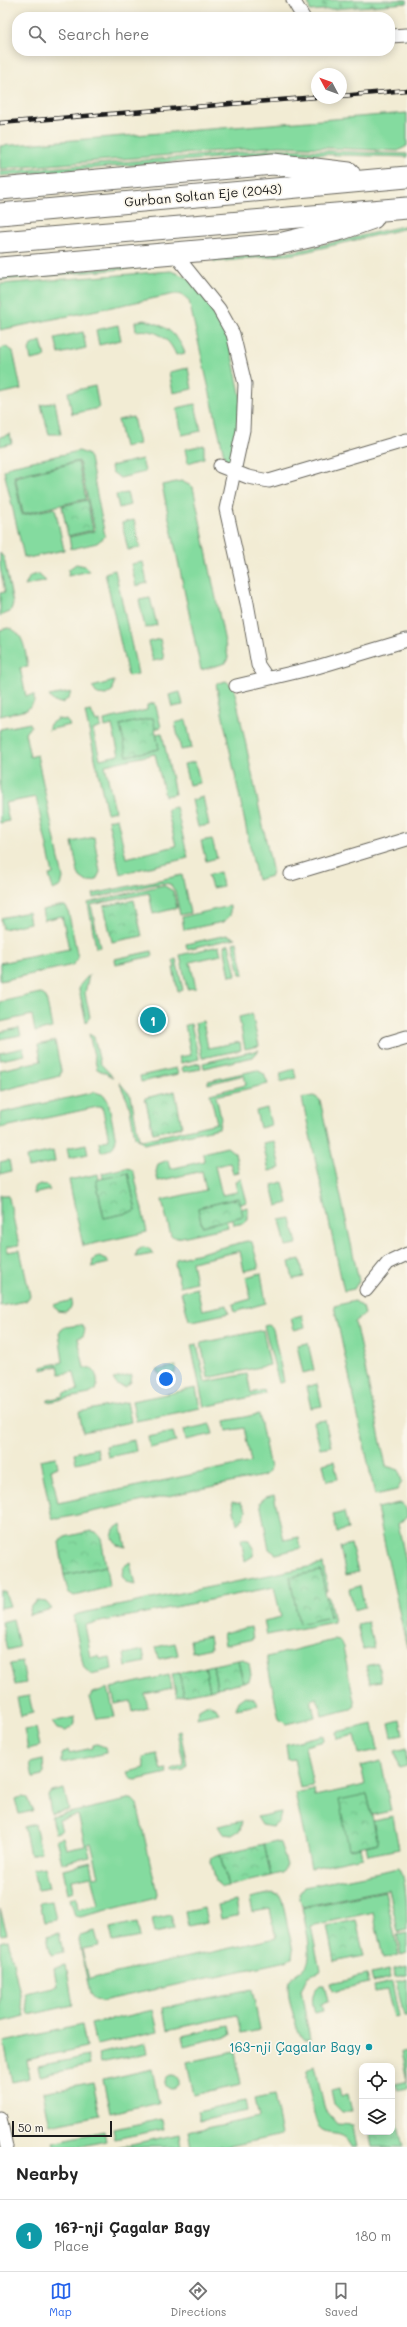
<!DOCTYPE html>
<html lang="en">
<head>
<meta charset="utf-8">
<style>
  body { margin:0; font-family:Mali,sans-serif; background:#f6f6f6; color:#222 }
  .controls { position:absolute; right:12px; bottom:12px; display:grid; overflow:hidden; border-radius:8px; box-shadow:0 2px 10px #0003 }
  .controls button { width:36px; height:36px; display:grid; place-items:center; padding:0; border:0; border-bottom:1px solid #e0e0e0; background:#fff; color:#222; font:20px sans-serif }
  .compass { position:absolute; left:311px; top:68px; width:36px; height:36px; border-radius:50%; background:#fff; box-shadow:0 2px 10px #0003; rotate:311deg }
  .scale { position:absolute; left:12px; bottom:10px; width:100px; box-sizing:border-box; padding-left:4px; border:2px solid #1c1c1c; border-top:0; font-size:11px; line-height:14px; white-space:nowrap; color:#1c1c1c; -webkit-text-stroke:3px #fbf7ec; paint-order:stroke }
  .you { position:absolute; left:166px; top:1379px; width:14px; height:14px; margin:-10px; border:3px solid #fff; border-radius:50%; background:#1a73e8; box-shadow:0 0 0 6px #1a73e833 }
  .badge { display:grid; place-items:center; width:26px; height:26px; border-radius:50%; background:#2563eb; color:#fff; font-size:13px; font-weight:700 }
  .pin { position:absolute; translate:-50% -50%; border:2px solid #fff; box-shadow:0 1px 4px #0006 }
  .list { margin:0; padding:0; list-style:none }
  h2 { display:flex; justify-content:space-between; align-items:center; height:52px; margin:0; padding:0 16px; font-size:17px }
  h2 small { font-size:13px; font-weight:400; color:#767676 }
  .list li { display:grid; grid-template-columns:26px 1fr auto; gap:12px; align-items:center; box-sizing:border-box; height:72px; padding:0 16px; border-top:1px solid #e0e0e0 }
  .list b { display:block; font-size:15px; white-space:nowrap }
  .list p { margin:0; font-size:13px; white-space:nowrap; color:#767676 }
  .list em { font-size:13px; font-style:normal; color:#767676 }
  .icon { flex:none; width:22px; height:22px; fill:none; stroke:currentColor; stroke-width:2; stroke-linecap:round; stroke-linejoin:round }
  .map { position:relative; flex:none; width:407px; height:2147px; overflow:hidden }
  .search { position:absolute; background:#fff; box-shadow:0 2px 10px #0003; left:12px; right:12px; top:12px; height:44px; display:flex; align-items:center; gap:10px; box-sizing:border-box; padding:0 14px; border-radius:16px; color:#767676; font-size:15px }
  .sheet { height:124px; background:#fff }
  nav { display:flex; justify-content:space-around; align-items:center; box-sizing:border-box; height:56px; border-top:1px solid #e0e0e0; background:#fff; font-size:11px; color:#767676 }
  nav a { display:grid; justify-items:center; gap:2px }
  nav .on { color:#2563eb }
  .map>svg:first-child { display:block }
</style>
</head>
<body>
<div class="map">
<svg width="407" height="2147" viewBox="0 0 407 2147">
  <defs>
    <pattern id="cemetery-stones" width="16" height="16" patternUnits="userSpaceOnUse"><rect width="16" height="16" fill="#84db9f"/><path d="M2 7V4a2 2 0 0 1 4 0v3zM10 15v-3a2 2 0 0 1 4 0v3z" fill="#71bb88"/></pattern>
    <pattern id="park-crowns" width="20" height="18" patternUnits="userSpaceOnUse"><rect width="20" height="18" fill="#84db9f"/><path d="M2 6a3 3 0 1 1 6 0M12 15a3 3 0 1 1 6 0" fill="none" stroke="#71bb88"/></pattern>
  </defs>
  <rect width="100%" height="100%" fill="#fbf7ec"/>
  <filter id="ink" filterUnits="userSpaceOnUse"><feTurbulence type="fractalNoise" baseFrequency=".025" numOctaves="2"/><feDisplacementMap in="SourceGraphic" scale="8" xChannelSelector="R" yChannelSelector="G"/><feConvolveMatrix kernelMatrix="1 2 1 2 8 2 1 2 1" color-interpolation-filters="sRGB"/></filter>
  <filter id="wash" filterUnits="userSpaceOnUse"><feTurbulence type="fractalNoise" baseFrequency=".012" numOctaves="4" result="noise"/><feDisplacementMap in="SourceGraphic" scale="16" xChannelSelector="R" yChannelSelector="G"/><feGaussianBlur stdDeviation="0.9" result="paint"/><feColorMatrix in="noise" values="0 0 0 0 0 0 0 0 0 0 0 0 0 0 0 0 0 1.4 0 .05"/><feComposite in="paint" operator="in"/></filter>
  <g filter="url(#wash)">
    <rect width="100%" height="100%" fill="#f2ecd4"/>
    <!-- green -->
    <g fill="#84db9f" stroke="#507c5e">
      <polygon points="407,113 407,146 398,151 280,146 0,169 0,146"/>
      <polygon points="280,149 407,154 407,157 280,153 0,176 0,172"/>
      <polygon points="407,225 407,228 296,254 214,262 214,259 296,251"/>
      <polygon points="145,265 146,267 0,280 0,277"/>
      <path d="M171,271L191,279L224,317L241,398L234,457L228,465L226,464L189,301C185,296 182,294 175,294L0,330V284Z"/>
      <path d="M144,320C164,324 178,334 185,353L176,355C169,337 154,328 136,331L135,322Z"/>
      <polygon points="118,325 121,340 99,345 96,330"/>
      <polygon points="83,332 86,348 59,354 55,338"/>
      <polygon points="41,341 45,357 31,360 29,350 31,345"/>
      <polygon points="3,347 6,347 13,351 21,389 0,394 0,350"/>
      <polygon points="188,368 192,389 173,393 169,372"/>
      <polygon points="95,386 99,408 72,414 68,392"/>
      <polygon points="55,402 61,434 49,434 41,405"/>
      <polygon points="195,404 201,431 182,435 177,408"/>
      <polygon points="133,417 139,444 124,447 118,420"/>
      <polygon points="10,434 12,443 0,446 0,437"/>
      <polygon points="204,445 204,458 188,463 185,449"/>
      <polygon points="79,451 87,454 90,458 105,536 97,543 71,549 69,537 95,531 79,461 14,476 22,515 55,508 64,550 28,558 24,557 4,471 10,466"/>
      <polygon points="142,459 145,472 120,478 112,472 111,466"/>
      <polygon points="78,462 86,499 23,514 15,477"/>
      <polygon points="181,481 193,487 228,657 226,663 201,670 162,485"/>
      <polygon points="127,493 130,505 119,508 116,495"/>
      <polygon points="134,520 140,548 128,550 122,523"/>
      <polygon points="0,553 4,558 13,604 10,612 0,616 0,593 5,592 0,567"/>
      <polygon points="143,562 147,583 136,586 131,564"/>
      <polygon points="76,564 85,566 89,571 68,576 69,569"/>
      <polygon points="115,570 138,674 128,676 105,573"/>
      <polygon points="38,574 46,581 25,586 30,576"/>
      <polygon points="150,598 157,625 145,628 139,600"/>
      <path d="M8,628C25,632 25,652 28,667L20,668L26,696L34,695V702L27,710L0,716V630Z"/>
      <polygon points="160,639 164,659 153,661 148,642"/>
      <polygon points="114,681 113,690 106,695 97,694 92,687"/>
      <polygon points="226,681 234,688 272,869 271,876 257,880 216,684"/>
      <polygon points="71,692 69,698 62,703 54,702 49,696"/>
      <polygon points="180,692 183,705 172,707 169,695"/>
      <polygon points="155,703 161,727 155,729 153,718 120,725 127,756 159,749 156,734 162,733 175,794 165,796 155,754 105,765 115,811 107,813 85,712 91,711 96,722 100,721 101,727 93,730 100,759 119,755 112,725 105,727 104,720 147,710 147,705"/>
      <polygon points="57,719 66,720 70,725 48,730 50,724"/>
      <polygon points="186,720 192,748 181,750 175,723"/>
      <polygon points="30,723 31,726 25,733 30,757 37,755 63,878 61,886 53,890 49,875 53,874 36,797 5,803 9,821 0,823 0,729"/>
      <polygon points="195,762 200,783 189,785 184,764"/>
      <polygon points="203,797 209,825 198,827 192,800"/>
      <polygon points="176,807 188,858 120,874 108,820 117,818 126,858 176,846 167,809"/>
      <polygon points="94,837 100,872 96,880 87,882 80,877 78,873 72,842"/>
      <polygon points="212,839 217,858 206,861 201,841"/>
      <polygon points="220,872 223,886 212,888 208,875"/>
      <polygon points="182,875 190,913 180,915 175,891 170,884 161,883 94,898 93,894"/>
      <polygon points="163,885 173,891 177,908 153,914 149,893 91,905 100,947 96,948 88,903"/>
      <polygon points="59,906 65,906 68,910 78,958 73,965 0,981 0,963 69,949 62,916 44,920 42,910"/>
      <polygon points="230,906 230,916 223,922 184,930 182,917"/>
      <polygon points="28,912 30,923 3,929 1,918"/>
      <polygon points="227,935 236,938 187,949 186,944"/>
      <polygon points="237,942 244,974 240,974 233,943"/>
      <polygon points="229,944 236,975 230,976 224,946"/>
      <polygon points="219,946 221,955 190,962 196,988 187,989 180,955"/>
      <polygon points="152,951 153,956 116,964 115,959"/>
      <polygon points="176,959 183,990 178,992 173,968 175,968 173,960"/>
      <polygon points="89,975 85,993 90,1017 86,1022 79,990 80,985"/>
      <polygon points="40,993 46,997 52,1028 35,1032 32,1015 0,1022 0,1002"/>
      <polygon points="252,1014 259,1046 245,1049 239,1017"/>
      <polygon points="203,1021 208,1048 240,1042 241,1050 202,1058 195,1023"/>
      <polygon points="191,1024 199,1059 181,1063 179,1057 191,1055 185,1025"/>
      <polygon points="19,1028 21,1035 0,1039 0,1032"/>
      <polygon points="89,1034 94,1037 100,1063 113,1077 97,1069"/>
      <polygon points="55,1041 61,1071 60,1076 0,1091 0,1070 41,1061 38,1045"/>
      <polygon points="23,1048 25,1055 0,1060 0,1053"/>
      <polygon points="259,1050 253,1057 204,1068 203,1063"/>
      <polygon points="200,1063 201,1069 183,1072 182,1067"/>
      <polygon points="176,1068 178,1074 141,1082 140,1076"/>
      <polygon points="294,1069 296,1078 280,1082 281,1073"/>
      <polygon points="257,1070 264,1074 268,1084 216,1096 221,1118 219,1128 144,1144 135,1137 129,1104 119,1082 131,1096 139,1139 143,1140 217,1123 210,1094 246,1085 244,1075 208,1084 208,1081"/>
      <path d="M95,1092L104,1095L108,1101L116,1140C114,1149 109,1150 101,1152L99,1142L109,1140L102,1106L0,1128V1113Z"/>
      <polygon points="314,1096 320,1100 359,1281 354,1289 344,1291 302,1098"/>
      <polygon points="267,1108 271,1125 260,1128 256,1111"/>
      <polygon points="274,1141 280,1168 269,1171 263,1143"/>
      <polygon points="86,1144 88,1154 69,1158 67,1148"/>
      <polygon points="227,1147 235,1153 239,1172 233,1173 230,1163 215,1166 222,1195 237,1192 235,1181 241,1179 247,1202 240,1204 238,1198 198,1208 202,1226 226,1220 228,1227 177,1238 171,1236 162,1200 206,1190 202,1171 158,1181 156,1172 158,1164 168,1160 170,1169 204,1161 203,1153"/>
      <polygon points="53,1151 55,1162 28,1168 26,1157"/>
      <polygon points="9,1160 11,1171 0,1174 0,1162"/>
      <polygon points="126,1168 131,1169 134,1173 147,1232 83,1246 69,1180 98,1174 99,1180 96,1181 104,1218 136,1211 128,1173 103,1179 102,1173"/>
      <polygon points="283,1182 288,1203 277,1206 272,1185"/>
      <polygon points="40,1184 46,1185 50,1190 33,1194 34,1187"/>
      <polygon points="0,1195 7,1195 9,1198 19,1245 7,1247 7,1252 20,1250 30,1296 26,1301 0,1306"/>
      <polygon points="248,1207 248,1220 244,1223 234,1225 233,1219 242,1216 241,1209"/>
      <polygon points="291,1218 297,1244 286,1246 280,1220"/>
      <polygon points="247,1241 252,1242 259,1268 244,1271 240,1251 192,1262 196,1282 180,1286 175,1264 176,1259"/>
      <polygon points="143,1247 149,1248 153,1254 136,1257 137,1251"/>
      <polygon points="99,1256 105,1258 109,1263 92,1267 93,1260"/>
      <polygon points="300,1259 304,1277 293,1279 289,1262"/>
      <polygon points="261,1273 266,1303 235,1312 233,1304 251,1299 246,1277"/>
      <polygon points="197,1288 202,1310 227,1305 229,1313 193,1321 189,1320 181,1292"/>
      <polygon points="72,1300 71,1308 65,1312 58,1311 53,1305"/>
      <polygon points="355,1301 363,1307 365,1314 355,1322 386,1466 399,1470 402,1482 397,1490 375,1495 334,1306"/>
      <polygon points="302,1315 305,1327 294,1330 291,1318"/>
      <path d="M81,1325L85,1330L83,1336L78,1338L84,1368H91C97,1373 99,1383 96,1390L89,1394L48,1402V1400L64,1396L63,1393L78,1390L74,1372L60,1374L58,1366L42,1370V1367L63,1362L59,1332L65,1327Z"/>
      <polygon points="268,1325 273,1329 284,1382 279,1383 264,1326"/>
      <polygon points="263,1330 270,1365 208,1378 201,1343"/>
      <polygon points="308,1343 314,1370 303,1373 297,1345"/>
      <polygon points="197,1344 205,1382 247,1374 251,1393 264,1390 265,1394 204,1407 191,1345"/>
      <polygon points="176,1366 175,1373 169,1377 161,1376 157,1370"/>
      <polygon points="132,1375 131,1382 125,1387 117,1385 113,1379"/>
      <polygon points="317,1384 322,1406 311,1408 306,1387"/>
      <polygon points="196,1388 200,1408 136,1421 132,1401"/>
      <polygon points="127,1402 131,1422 83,1432 79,1412"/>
      <polygon points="259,1414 270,1468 269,1472 263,1476 58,1519 52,1518 40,1460 56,1457 58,1467 51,1469 58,1503 251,1462 244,1428 227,1431 225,1421"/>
      <polygon points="325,1420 331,1446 320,1448 314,1422"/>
      <polygon points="210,1424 213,1434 186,1440 184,1430"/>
      <polygon points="173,1432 176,1442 150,1448 148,1437"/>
      <polygon points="134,1440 136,1451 108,1457 106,1446"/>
      <polygon points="97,1448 99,1458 76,1463 74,1453"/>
      <polygon points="334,1461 338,1479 327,1481 323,1464"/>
      <polygon points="274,1495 284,1540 299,1537 301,1548 276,1554 269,1549 260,1502 266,1497"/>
      <polygon points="232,1501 241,1503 246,1510 244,1518 237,1524"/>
      <path d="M399,1503C406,1505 407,1510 407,1517L398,1524L407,1567V1648L377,1508Z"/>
      <polygon points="344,1512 348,1529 337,1532 333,1515"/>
      <polygon points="121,1524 126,1547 117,1545 112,1538 114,1529"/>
      <polygon points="241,1539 249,1540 254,1548 253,1556 245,1561"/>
      <polygon points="351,1544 358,1572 346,1575 340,1547"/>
      <polygon points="130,1562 135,1585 127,1583 122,1576 123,1567"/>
      <polygon points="323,1564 328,1591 325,1591 321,1571 290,1577 299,1623 330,1617 326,1598 329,1597 334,1622 267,1635 264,1621 281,1617 274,1587 85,1625 91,1657 99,1656 100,1659 110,1657 112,1669 91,1674 84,1668 74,1621 74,1616 78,1614"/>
      <polygon points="106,1566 109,1587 74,1596 68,1592 64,1575"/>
      <polygon points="360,1586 365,1607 354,1610 349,1589"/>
      <polygon points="0,1592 5,1592 10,1606 0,1608"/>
      <polygon points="38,1601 46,1602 52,1609 29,1615 31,1606"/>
      <polygon points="13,1619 19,1647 7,1650 1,1622"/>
      <polygon points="368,1622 374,1648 363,1650 357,1624"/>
      <polygon points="251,1627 253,1639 225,1645 223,1633"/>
      <polygon points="209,1636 211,1648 192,1652 190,1640"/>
      <polygon points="333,1640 340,1641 343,1647 355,1706 351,1709 322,1716 317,1698 311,1700 315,1717 286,1724 279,1719 267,1662 267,1657"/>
      <polygon points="175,1643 178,1655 159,1659 156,1647"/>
      <polygon points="143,1650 145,1662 126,1666 124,1654"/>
      <polygon points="243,1659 249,1663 251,1675 249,1681 243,1682 238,1660"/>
      <polygon points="22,1662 26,1683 15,1685 10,1664"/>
      <polygon points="378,1663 381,1681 370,1683 366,1666"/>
      <polygon points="213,1665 217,1688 210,1690 205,1667"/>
      <polygon points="179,1673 184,1695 177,1697 172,1674"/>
      <polygon points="169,1675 172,1688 145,1694 148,1708 133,1712 131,1701 115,1704 111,1688"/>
      <polygon points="108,1688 115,1717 97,1719 90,1698 92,1693"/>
      <polygon points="29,1696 33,1713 21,1716 17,1698"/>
      <polygon points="245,1696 253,1698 258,1705 236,1709 238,1701"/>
      <polygon points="210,1704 217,1709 219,1713 197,1718 199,1709 206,1705"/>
      <polygon points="75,1717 73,1726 66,1731 57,1729 52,1722"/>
      <polygon points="400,1720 403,1735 392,1737 389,1723"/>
      <polygon points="373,1724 378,1750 359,1754 355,1735 337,1739 336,1732"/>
      <polygon points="36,1728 40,1746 28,1749 24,1730"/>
      <polygon points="180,1731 187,1764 184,1770 171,1772 171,1769 184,1765 177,1732"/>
      <polygon points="323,1735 324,1741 305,1746 313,1786 300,1788 294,1759 288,1760 286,1744"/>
      <polygon points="97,1744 105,1747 106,1753 62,1763 62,1754 68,1750 69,1753 93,1748 93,1745"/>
      <polygon points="406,1748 407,1766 399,1768 395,1751"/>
      <polygon points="157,1754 161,1770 166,1769 167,1773 136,1780 131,1779 128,1772 145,1768 143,1757"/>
      <polygon points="43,1760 44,1772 42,1776 33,1778 30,1763"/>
      <polygon points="381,1761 391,1811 372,1815 367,1794 349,1849 361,1847 363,1857 311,1868 295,1793 314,1789 315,1796 365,1785 361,1766"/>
      <polygon points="64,1789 69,1810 51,1814 48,1795 52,1792"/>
      <polygon points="22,1797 27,1798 33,1811 19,1814 15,1799"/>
      <polygon points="132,1799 137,1804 157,1893 156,1898 80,1917 75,1916 70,1899 76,1897 78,1909 98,1905 91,1876 72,1880 74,1891 68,1893 63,1869 91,1862 94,1877 99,1876 91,1843 87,1844 90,1857 62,1863 56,1839 63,1837 66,1849 85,1845 78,1815 59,1820 62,1831 55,1833 51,1817"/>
      <polygon points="281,1812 279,1822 272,1827 262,1825 257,1817"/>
      <polygon points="393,1817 399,1849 368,1855 366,1846 378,1843 373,1821"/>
      <polygon points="242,1821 240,1830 232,1835 223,1834 218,1826"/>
      <polygon points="35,1824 41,1852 30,1855 24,1827"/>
      <polygon points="276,1841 280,1843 287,1865 282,1873 271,1876 264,1844"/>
      <polygon points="220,1854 228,1886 222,1887 216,1882 211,1861 212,1857"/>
      <polygon points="44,1867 49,1888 37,1890 33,1869"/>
      <path d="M399,1868C407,1877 407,1916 407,1930L398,1932L389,1889L302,1907L299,1894L304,1887Z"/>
      <path d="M385,1891L399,1955L383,1958L373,1912L311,1926L320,1971L309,1976L301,1990L310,2040H304C297,2035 285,1990 289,1982C294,1972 309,1971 309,1957C310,1942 305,1923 302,1908Z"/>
      <polygon points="273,1893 279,1894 282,1900 293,1951 292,1958 286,1961 102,2001 95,2000 90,1994 79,1941 80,1935 95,1931 99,1946 82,1949 89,1979 276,1938 270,1909 253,1912 250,1898"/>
      <polygon points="52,1901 56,1920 44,1922 40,1903"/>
      <polygon points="236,1901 239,1915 221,1919 218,1905"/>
      <polygon points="204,1908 207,1922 188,1926 185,1912"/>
      <polygon points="0,1909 7,1934 0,1935"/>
      <polygon points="171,1915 174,1929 155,1933 152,1919"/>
      <polygon points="137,1922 140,1937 113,1942 110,1928"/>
      <polygon points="59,1933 63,1952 51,1955 47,1936"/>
      <polygon points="407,1933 407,1953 401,1955 397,1935"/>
      <polygon points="8,1940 25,2016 0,2022 0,1942"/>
      <polygon points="66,1965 73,2005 29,2015 25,1993 57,1986 54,1968"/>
      <polygon points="407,1966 407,1975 395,1977 394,1969"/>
      <polygon points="389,1970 391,1978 373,1982 371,1974"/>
      <polygon points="367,1975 369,1983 332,1991 330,1983"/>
      <polygon points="407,1979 407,2016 404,2016 396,1982"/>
      <polygon points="392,1982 399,2017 394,2018 387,1990 375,1992 374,1986"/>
      <path d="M320,1985H324L328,2002L321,2004L323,2011L315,2013C312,2002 310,1993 320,1985Z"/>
      <polygon points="252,1989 260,2029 241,2033 237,2015 167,2030 163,2008"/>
      <polygon points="153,2010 158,2032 96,2045 91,2024"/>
      <polygon points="82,2025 86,2047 27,2060 30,2078 12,2082 4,2042"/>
      <polygon points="229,2026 231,2035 184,2046 182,2036"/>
      <polygon points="146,2043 148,2053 100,2063 98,2054"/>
      <polygon points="407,2051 407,2088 397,2090 395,2084 407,2081 401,2052"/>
      <polygon points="235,2052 241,2085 194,2095 187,2062"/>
      <polygon points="88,2056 90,2065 40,2076 38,2066"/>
      <path d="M315,2066L325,2110L337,2124L353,2125L357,2147H351C343,2126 329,2138 319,2127C313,2119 310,2088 307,2078L308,2071Z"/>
      <polygon points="152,2069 159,2102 110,2113 103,2080"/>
      <circle cx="172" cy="2082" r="7"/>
      <polygon points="93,2082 100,2115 50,2125 43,2092"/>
      <polygon points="339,2088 341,2096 348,2094 352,2112 342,2112 334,2104 331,2090"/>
      <polygon points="274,2095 282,2135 224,2147 191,2147 188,2132 259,2117 255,2099"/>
      <polygon points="245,2101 247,2111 200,2121 197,2111"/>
      <polygon points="162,2119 164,2129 115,2139 113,2129"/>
      <polygon points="104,2131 106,2141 77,2147 55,2147 53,2142"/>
      <polygon points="179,2134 181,2147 117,2147"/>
    </g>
    <!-- cemetery -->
    <polygon fill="url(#cemetery-stones)" stroke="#507c5e" points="308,0 407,0 407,3 310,11"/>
    <!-- park -->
    <g fill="url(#park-crowns)" stroke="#507c5e">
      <polygon points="87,500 93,530 68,536 62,506"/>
      <polygon points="153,718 159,749 127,756 120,725"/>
      <polygon points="134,900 142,936 112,942 104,906"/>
      <polygon points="175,1091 182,1127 153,1133 145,1098"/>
      <polygon points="128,1173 136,1211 104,1218 96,1180"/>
      <polygon points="239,1198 243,1216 202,1226 198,1208"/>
      <polygon points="91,1531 96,1532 101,1538 106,1566 64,1575 59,1542 65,1537"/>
      <polygon points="321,1571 330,1617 299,1624 290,1577"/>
      <polygon points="238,1660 243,1682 217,1688 213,1665"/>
      <polygon points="205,1667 210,1690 184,1695 179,1673"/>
      <polygon points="367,1794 378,1843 349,1849 339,1800"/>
      <polygon points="264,1844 271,1876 228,1886 220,1854"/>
      <polygon points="356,1920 364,1956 334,1962 327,1926"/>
      <polygon points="397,2120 403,2147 372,2147 369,2132 392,2132 392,2121"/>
    </g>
  </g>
  <g filter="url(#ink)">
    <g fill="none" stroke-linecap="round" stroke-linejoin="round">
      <defs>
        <g id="minor">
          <polyline points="293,0 303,17"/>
          <polyline points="390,36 407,35"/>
          <polyline points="174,253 219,309 233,334 245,384 243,430 226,509 247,603 258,665 267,678"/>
          <polyline points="220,466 248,477 269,481 407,440"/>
          <polyline points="236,686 317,667 407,640"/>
          <polyline points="291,874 407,839"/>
          <polyline points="387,1043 407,1037"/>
          <polyline points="366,1290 388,1263 407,1254"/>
          <polyline points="0,2118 6,2147"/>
        </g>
        <g id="trunk">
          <polyline points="0,189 273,164 349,173"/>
          <polyline points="0,214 407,177"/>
          <polyline points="0,242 407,208"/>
          <polyline points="0,268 279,244 342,229 373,218"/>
        </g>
      </defs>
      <!-- minor casing -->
      <use href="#minor" stroke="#67655c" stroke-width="15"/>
      <!-- trunk casing -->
      <use href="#trunk" stroke="#67655c" stroke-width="23"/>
      <!-- minor -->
      <use href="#minor" stroke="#fff" stroke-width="13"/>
      <!-- trunk -->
      <use href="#trunk" stroke="#fff" stroke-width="21"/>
      <defs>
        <g id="rail">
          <polyline points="341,96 407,90"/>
          <polyline points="0,123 317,97"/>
        </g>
      </defs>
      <!-- rail casing -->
      <use href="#rail" stroke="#1c1c1c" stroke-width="4.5"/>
      <!-- rail -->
      <use href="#rail" stroke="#fbf7ec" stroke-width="3" stroke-dasharray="9" stroke-linecap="butt"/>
    </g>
  </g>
  <!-- markers -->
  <circle fill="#0f9aa8" stroke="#fbf7ec" stroke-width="1.5" cx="369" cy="2047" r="4"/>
  <g text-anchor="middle" stroke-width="3.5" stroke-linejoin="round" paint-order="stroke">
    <!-- street labels -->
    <g font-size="13" fill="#1c1c1c" stroke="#fbf7ec">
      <text transform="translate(203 195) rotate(-5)" y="5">Gurban Soltan Eje (2043)</text>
    </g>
    <!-- culture labels -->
    <g font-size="13" fill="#0d838f" stroke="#fbf7ec" text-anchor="end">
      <text x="361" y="2052">163-nji Çagalar Bagy</text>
    </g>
  </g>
</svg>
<div class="controls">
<button><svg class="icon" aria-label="locate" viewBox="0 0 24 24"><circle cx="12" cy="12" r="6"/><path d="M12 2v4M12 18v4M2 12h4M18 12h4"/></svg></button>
<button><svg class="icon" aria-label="layers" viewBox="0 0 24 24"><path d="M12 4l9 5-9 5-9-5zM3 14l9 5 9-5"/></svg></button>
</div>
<svg class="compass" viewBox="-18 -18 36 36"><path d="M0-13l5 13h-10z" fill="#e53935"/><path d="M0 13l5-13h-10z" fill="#767676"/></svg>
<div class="scale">50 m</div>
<div class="you"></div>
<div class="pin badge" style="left:153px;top:1020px;background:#0f9aa8">1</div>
<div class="search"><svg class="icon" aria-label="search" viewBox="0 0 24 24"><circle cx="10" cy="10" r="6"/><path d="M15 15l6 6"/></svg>Search here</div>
</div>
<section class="sheet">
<h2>Nearby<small></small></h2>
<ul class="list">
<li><span class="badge" style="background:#0f9aa8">1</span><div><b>167-nji Çagalar Bagy</b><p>Place</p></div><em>180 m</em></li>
</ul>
</section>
<nav>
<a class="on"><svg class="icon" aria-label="map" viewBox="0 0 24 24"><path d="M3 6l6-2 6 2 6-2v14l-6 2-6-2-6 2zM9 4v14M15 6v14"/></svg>Map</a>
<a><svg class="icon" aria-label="directions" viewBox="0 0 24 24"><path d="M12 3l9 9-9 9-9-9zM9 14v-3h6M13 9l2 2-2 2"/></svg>Directions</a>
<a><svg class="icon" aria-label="saved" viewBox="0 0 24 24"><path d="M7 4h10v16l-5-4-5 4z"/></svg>Saved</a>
</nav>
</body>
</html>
